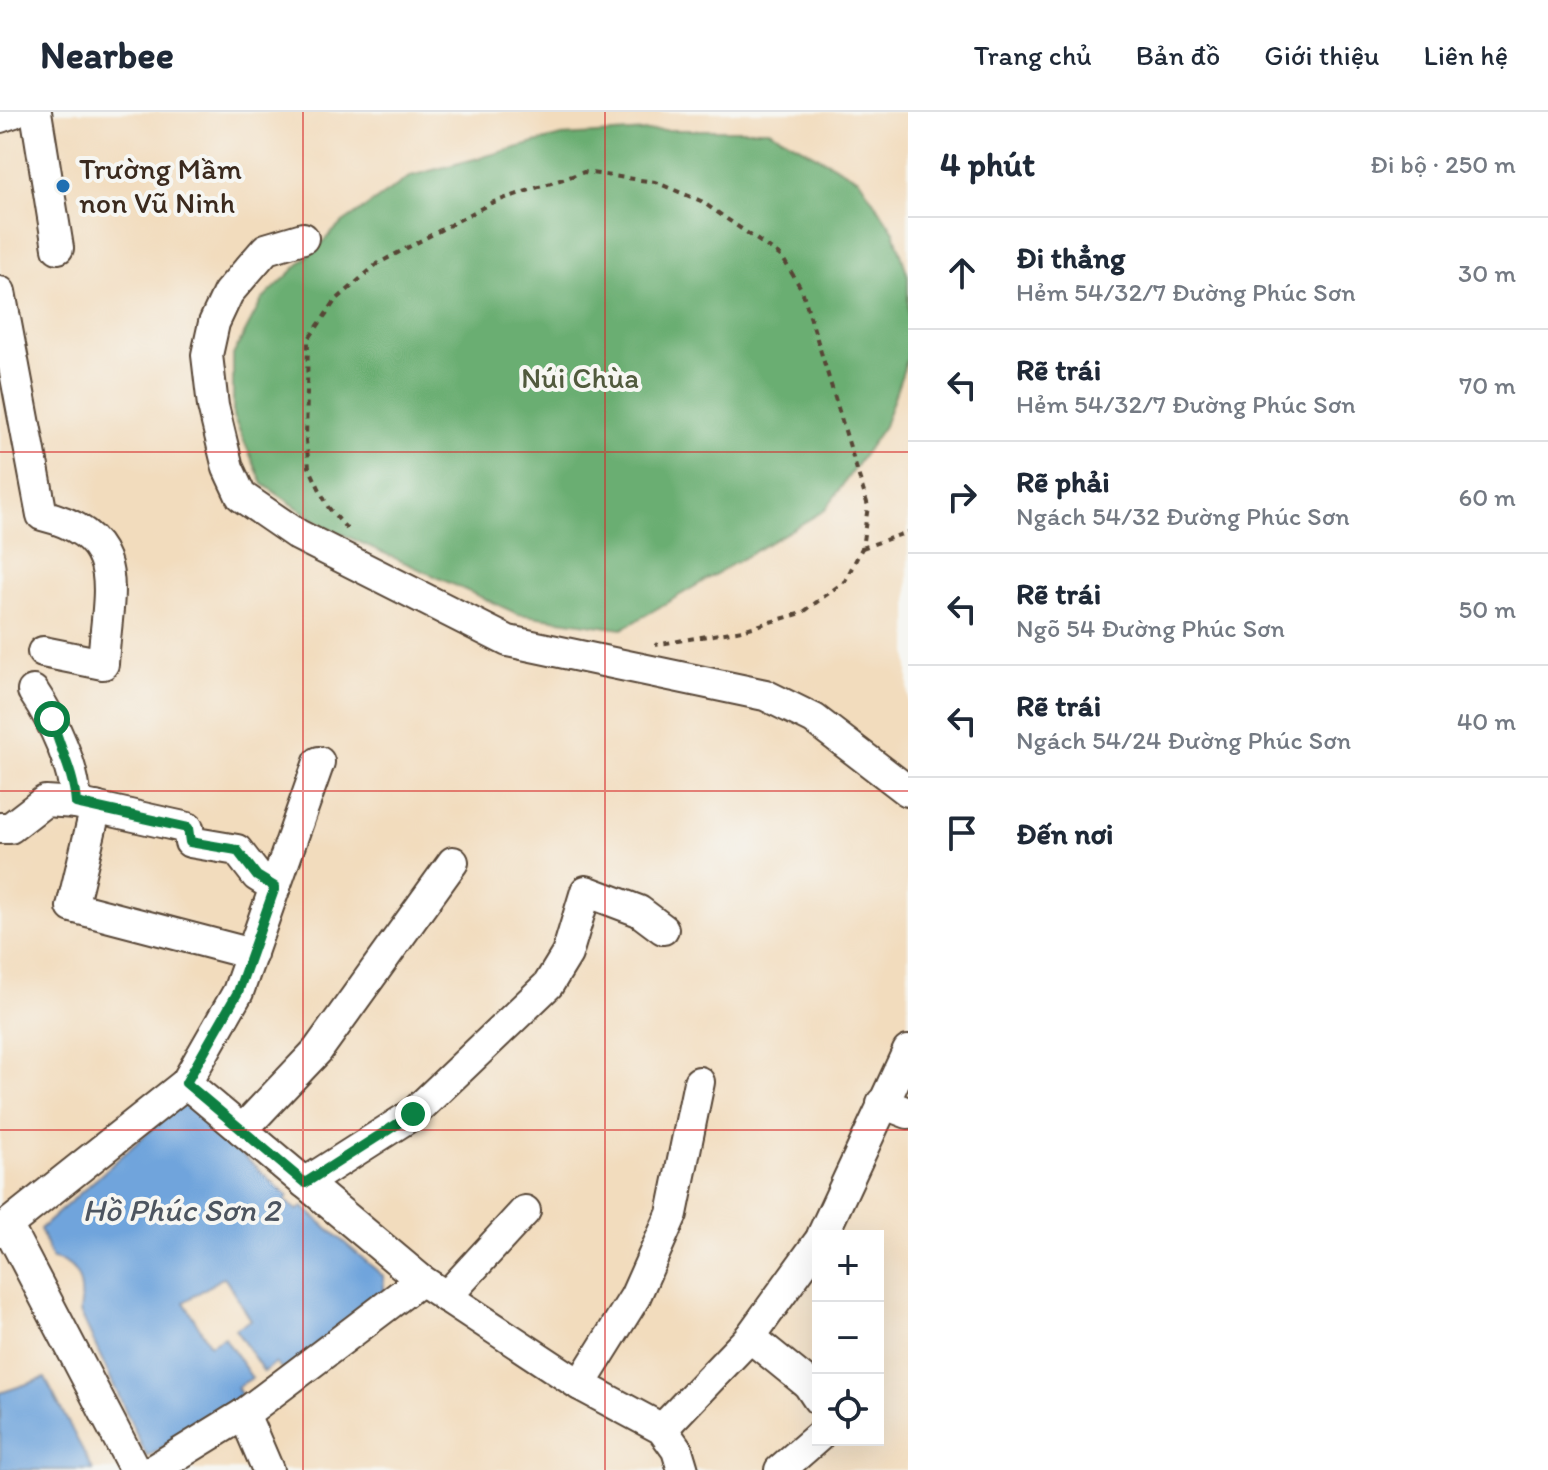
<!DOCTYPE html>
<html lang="vi">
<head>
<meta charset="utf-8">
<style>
  body { margin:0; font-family:Itim,sans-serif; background:#f2f2f3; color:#1f2937 }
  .controls { position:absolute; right:24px; bottom:24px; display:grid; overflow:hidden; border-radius:0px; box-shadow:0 8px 32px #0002 }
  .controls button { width:72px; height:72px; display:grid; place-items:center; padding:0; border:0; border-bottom:2px solid #e0e1e3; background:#fff; color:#1f2937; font:40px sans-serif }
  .stop { position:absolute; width:24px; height:24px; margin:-18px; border:6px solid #0b8043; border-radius:50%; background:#fff }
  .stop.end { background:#0b8043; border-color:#fff; box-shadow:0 2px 8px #0008 }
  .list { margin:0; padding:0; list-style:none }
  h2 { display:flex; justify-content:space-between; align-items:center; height:104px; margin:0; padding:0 32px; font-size:34px }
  h2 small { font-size:26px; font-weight:400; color:#747a83 }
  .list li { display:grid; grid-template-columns:52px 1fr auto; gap:24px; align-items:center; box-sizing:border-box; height:112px; padding:0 32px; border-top:2px solid #e0e1e3 }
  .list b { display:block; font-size:30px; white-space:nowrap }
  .list p { margin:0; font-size:26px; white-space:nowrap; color:#747a83 }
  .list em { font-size:26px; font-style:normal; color:#747a83 }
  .icon { flex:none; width:44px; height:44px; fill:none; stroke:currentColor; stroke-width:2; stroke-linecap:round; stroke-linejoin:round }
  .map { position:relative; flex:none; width:908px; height:1358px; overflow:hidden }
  header { display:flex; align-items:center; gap:48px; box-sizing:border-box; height:112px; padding:0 40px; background:#fff; border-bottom:2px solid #e0e1e3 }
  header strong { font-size:38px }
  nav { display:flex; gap:44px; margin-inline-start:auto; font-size:28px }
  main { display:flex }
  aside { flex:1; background:#fff }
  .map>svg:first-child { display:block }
</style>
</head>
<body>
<header>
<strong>Nearbee</strong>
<nav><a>Trang chủ</a><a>Bản đồ</a><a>Giới thiệu</a><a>Liên hệ</a></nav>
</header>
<main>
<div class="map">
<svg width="908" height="1358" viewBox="0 0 908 1358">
  <rect width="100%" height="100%" fill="#f6f6f2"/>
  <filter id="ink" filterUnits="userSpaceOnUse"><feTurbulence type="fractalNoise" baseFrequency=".0125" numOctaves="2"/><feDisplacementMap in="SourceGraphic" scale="16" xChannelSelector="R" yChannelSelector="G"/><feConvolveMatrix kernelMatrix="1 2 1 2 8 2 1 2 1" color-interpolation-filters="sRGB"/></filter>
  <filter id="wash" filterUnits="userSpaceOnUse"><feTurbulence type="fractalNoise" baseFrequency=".006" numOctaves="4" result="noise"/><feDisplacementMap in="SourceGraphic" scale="32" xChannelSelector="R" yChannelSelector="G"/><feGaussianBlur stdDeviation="1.8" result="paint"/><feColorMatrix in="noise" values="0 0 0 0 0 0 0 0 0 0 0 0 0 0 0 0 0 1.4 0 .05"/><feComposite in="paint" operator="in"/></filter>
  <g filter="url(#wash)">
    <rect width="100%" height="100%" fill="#f2dcbd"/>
    <!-- forest -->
    <polygon fill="#6bae72" stroke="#536c48" stroke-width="2" points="666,18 769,18 859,67 894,120 908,164 908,245 884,314 825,398 622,517 518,502 324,414 263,372 233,304 233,243 262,188 340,113 411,64 561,24"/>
    <!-- water -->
    <g fill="#6fa4dc" stroke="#55677d" stroke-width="2">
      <path d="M180,992L188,994L288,1084L285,1089L297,1098L303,1095L383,1164L385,1186L285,1260L275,1251L264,1260L235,1217L251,1208L224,1165L184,1190L210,1233L224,1225L252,1266L237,1275L243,1286L147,1345L80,1200C84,1175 80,1151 52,1147L40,1117Z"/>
      <polygon points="45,1266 93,1358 0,1358 0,1281"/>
    </g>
  </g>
  <g filter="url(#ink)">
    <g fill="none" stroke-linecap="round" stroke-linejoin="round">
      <defs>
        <g id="minor">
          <polyline points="36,0 58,136"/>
          <polyline points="0,5 14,0"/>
          <polyline points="303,126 266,137 228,181 214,211 207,243 213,294 228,356 241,384 298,423 508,529 765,583 814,607 908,679"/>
          <path d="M0,180L42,403C131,425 107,480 103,552L43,540"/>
          <path d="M33,579C54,610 74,653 76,691L188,716L190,730L237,738L257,764L275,775"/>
          <polyline points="96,695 72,795 252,842"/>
          <polyline points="0,716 10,716 45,689 76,691"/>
          <polyline points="186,971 238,880 319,650"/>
          <polyline points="882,991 908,1001"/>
          <polyline points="242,1018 317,939 453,750"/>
          <polyline points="305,1071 413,1002 548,873 567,842 586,779 639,799 663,817"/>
          <polyline points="8,1115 135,1358"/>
          <polyline points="0,1119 186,971 421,1168 580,1273 662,1317 677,1338 683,1358"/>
          <polyline points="822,1124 908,939"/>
          <polyline points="446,1185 525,1099"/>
          <polyline points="750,1225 808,1272 818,1287"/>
          <polyline points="580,1273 635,1185 672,1102 699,970"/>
          <polyline points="244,1302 268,1358"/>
          <polyline points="662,1317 750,1225 818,1131"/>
          <polyline points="153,1358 244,1302 421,1168"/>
          <polyline points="780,1358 818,1325"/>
        </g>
      </defs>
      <!-- minor casing -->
      <use href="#minor" stroke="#564536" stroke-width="34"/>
      <!-- path -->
      <g stroke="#564536" stroke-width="4" stroke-dasharray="6 6" stroke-linecap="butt">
        <polyline points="347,417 328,395 309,355 306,329 308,228 335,189 377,152 491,91 584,60 655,70 701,89 782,145 802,178 868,394 862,436 845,469 802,501 742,518 655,533"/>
        <polyline points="862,436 908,420"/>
      </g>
      <!-- minor -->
      <use href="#minor" stroke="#fff" stroke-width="30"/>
    </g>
  </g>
  <g fill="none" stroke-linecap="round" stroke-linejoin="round" filter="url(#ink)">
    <!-- route -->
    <path stroke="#0b8043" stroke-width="10" d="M52,607C59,636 74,660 76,691L188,716L190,730L237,738L257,764L275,775L238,880L186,971L305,1071L413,1002"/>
  </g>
  <!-- grid -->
  <path fill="none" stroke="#d62828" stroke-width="2" stroke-opacity="0.55" d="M303,0V1358M605,0V1358M0,340H908M0,679H908M0,1018H908"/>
  <!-- markers -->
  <circle fill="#1f6fb2" stroke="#f6f6f2" stroke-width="3" cx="63" cy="74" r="8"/>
  <g text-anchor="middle" stroke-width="8" stroke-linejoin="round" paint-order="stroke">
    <!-- poi labels -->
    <g font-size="30" fill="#3b2a1e" stroke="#f6f6f2" text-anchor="start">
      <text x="79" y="67">Trường Mầm<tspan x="79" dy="34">non Vũ Ninh</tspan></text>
    </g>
    <!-- park labels -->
    <g font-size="30" fill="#515a3d" stroke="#f6f6f2">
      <text x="580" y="276">Núi Chùa</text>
    </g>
    <!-- water labels -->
    <g font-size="32" font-style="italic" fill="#4d5560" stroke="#f6f6f2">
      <text x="181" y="1109">Hồ Phúc Sơn 2</text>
    </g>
  </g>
</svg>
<div class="controls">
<button>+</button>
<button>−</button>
<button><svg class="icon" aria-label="locate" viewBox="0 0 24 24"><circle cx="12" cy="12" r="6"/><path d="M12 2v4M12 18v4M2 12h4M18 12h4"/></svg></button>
</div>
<div class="stop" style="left:52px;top:607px"></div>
<div class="stop end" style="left:413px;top:1002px"></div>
</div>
<aside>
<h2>4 phút<small>Đi bộ · 250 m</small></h2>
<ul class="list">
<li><svg class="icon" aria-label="ahead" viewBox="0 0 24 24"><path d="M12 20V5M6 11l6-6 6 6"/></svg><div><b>Đi thẳng</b><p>Hẻm 54/32/7 Đường Phúc Sơn</p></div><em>30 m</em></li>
<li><svg class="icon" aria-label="left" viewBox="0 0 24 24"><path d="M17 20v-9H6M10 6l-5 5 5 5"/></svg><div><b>Rẽ trái</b><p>Hẻm 54/32/7 Đường Phúc Sơn</p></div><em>70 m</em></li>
<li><svg class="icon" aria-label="right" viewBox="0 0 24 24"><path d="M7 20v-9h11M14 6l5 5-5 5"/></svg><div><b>Rẽ phải</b><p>Ngách 54/32 Đường Phúc Sơn</p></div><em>60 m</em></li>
<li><svg class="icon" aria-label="left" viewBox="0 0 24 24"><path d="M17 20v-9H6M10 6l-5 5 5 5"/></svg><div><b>Rẽ trái</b><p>Ngõ 54 Đường Phúc Sơn</p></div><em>50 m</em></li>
<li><svg class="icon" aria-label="left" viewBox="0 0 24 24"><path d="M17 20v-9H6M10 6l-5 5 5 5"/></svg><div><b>Rẽ trái</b><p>Ngách 54/24 Đường Phúc Sơn</p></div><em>40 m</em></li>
<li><svg class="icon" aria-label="arrive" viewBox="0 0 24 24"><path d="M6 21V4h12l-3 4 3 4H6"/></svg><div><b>Đến nơi</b></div></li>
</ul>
</aside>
</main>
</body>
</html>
